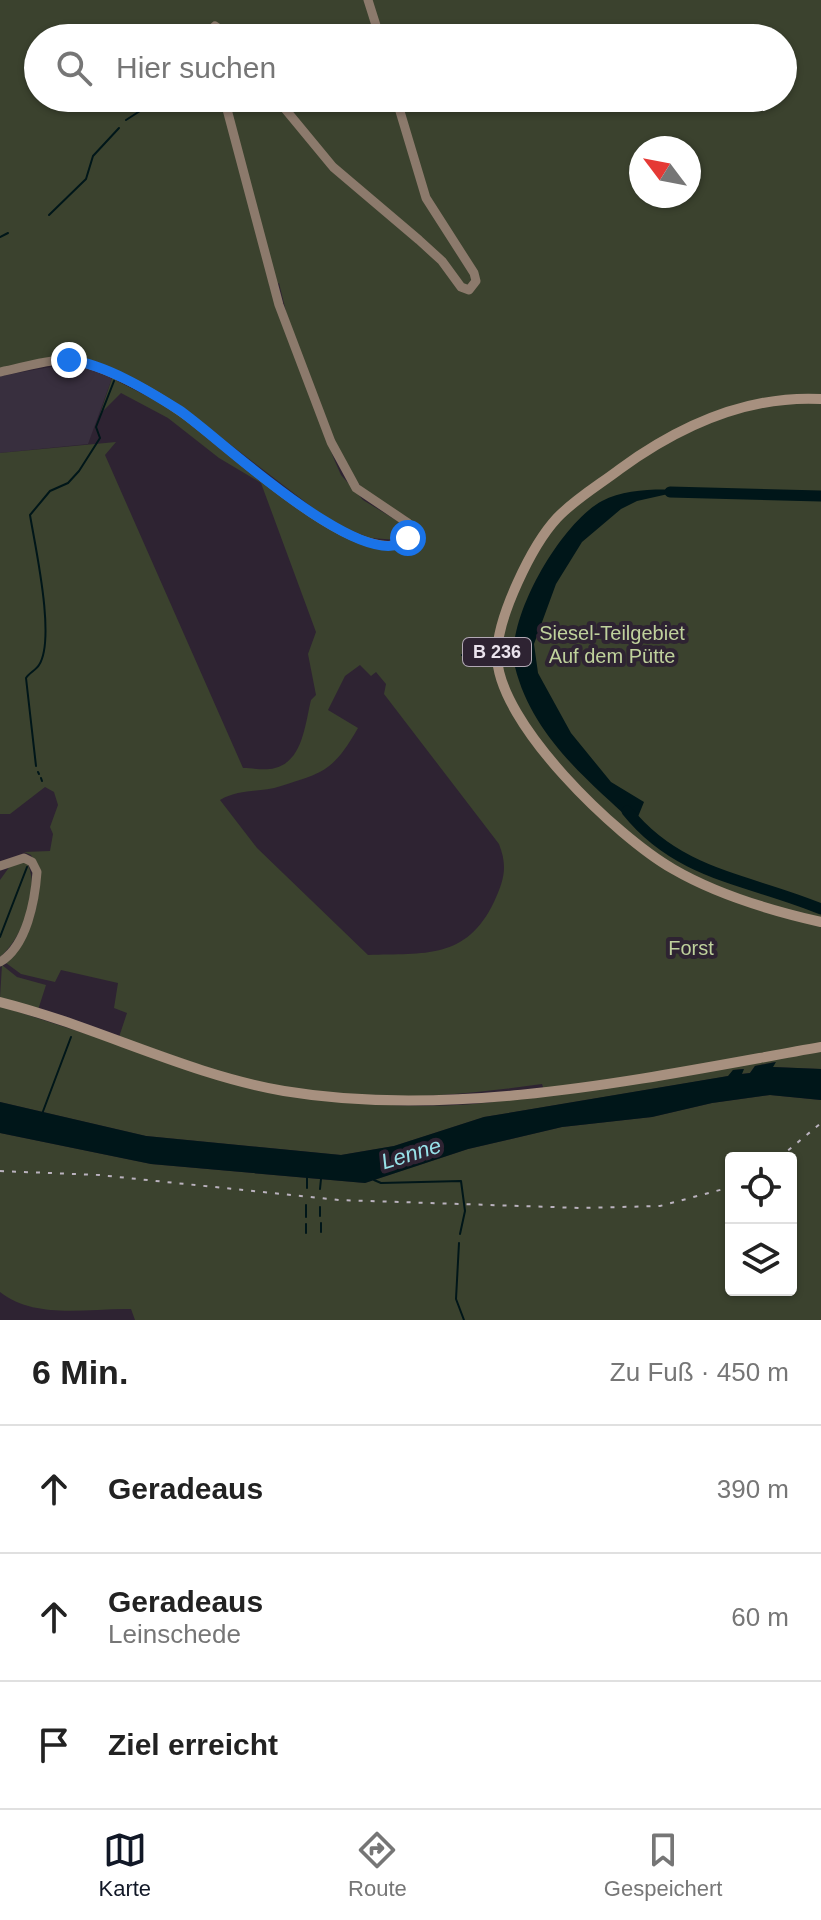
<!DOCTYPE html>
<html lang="de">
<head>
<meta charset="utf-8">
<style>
  body { margin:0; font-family:Helvetica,sans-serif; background:#f2f2f2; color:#222 }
  .controls { position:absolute; right:24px; bottom:24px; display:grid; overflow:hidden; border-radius:8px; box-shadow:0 2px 6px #0004 }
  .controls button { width:72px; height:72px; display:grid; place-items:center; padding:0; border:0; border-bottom:2px solid #e0e0e0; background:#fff; color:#222; font:40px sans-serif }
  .compass { position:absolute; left:629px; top:136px; width:72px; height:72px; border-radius:50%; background:#fff; box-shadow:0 2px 6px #0004; rotate:302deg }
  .stop { position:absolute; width:24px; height:24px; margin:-18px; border:6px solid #1a73e8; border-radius:50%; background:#fff }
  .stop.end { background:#1a73e8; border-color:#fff; box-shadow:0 2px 8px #0008 }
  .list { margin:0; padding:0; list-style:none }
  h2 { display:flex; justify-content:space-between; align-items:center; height:104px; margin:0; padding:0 32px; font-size:34px }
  h2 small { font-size:26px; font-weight:400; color:#767676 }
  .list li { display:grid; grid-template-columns:52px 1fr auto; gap:24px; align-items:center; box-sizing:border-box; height:128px; padding:0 32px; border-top:2px solid #e0e0e0 }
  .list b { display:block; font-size:30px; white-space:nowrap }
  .list p { margin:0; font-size:26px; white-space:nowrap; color:#767676 }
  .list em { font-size:26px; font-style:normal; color:#767676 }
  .icon { flex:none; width:44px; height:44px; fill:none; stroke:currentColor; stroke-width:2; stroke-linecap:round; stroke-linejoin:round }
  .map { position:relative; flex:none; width:821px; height:1320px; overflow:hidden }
  .search { position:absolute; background:#fff; box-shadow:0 2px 6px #0004; left:24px; right:24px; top:24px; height:88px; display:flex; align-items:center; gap:20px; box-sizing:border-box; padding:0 28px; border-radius:44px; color:#767676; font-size:30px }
  .sheet { height:488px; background:#fff }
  nav { display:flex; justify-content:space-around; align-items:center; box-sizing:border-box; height:112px; border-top:2px solid #e0e0e0; background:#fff; font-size:22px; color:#767676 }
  nav a { display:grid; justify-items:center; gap:4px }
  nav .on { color:#111827 }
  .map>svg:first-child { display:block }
</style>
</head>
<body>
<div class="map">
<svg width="821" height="1320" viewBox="0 0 821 1320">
  <rect width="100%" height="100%" fill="#2e2332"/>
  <!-- commercial -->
  <polygon fill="#382f3e" points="73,363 112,378 88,444 0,453 0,376"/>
  <!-- green -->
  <g fill="#3b422e" fill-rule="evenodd">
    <path d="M0,0H821V396C752,394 696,418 638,453L642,457C698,425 754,397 821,402V1069L772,1067L775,1062L755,1066L750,1073L741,1074L743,1069L733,1070L729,1076L484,1117L394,1146L341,1155L146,1136L0,1102V1006L247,1086C342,1106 450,1115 545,1093L542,1084C456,1096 368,1104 282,1088C226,1077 172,1054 119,1037L127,1013L114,1008L118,983L61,970L55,982L21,974L6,963C32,940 49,886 31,855L24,852L50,851L53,834L50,827L58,805L54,792L45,787L10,814H0V453L116,442L105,455L243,768C253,768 265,771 275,768C303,761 305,724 311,700L316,695L308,654L316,632L261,483L219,458L168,418L121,393L100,414L112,378C134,390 157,400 177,414C233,450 336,566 408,545L413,530L407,517L366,493L345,466L294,344L279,283L273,288L269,285L334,459L341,475L363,500L404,525L405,532L399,540L370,538L334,524L184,409L77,355L0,370ZM38,38H783V98H38ZM641,148H689V196H641ZM334,163L425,241V242L420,246L328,168ZM360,665L371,676L376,672L386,684L384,694L499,844C508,867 504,880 494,902C466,960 425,953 368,955L257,848L220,800C240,788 260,793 281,786C325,772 333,771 358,728L328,710L345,676Z"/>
    <path d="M25,859C43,887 23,937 0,957V880L10,866Z"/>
    <polygon points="2,965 17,977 46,985 38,1010 0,998"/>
    <path d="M770,1095L821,1100V1320H135L131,1309C87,1308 36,1320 0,1292V1133L151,1164L365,1183L468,1149L562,1127L652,1117L712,1103ZM731,1158H791V1290H731Z"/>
  </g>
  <!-- water -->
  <g fill="#001619">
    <path d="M686,490L637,501L621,509L582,542L556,584L534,644L538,673L571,733L611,782L644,802L635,824C586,779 532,735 515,667C504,620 561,523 602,501C626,488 659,489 686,490Z"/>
    <polygon points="776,1062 773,1067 821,1069 821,1100 770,1095 712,1103 652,1117 562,1127 468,1149 365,1183 151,1164 0,1133 0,1102 146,1136 341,1155 394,1146 484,1117 728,1076 733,1070 744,1069 742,1074 750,1073 755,1066"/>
  </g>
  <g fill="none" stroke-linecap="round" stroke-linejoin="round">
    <!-- stream -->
    <g stroke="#001619" stroke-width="2">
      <polyline points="126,120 140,111"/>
      <polyline points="49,215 86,179 93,156 119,128"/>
      <polyline points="0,237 8,233"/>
      <polyline points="462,655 484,652 492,654"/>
      <polyline points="505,657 514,655"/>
      <path d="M36,766L26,678C29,673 36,670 39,665C56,639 35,546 30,515L50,491L68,483L79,471L100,438L96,427L114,381"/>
      <polyline points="38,772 39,774"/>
      <polyline points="41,778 42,781"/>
      <polyline points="0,937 27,867"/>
      <polyline points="42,1114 71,1037"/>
      <polyline points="374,1180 381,1183 461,1181 465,1211 460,1234"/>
      <polyline points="307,1188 307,1177"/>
      <polyline points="320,1189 321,1179"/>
      <polyline points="320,1216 320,1207"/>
      <polyline points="306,1217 306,1205"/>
      <polyline points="321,1223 321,1232"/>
      <polyline points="306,1233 306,1224"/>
      <polyline points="459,1243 456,1299 464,1320"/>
    </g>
    <!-- river -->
    <g stroke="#001619" stroke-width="11">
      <polyline points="670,492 821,496"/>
      <path d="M627,811C679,876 749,879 821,909"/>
    </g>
    <!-- secondary -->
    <g stroke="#8c7a6c" stroke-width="9">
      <polyline points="368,0 380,38"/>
      <polyline points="202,38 215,26 233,38"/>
      <polyline points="276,98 333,167 419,240 442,261 461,287 469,290 476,281 474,273 426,198 396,98"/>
      <path d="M0,372C27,367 57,355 84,363C116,372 154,393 181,412C223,440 355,571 406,541L410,532L408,523L356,488L331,442L279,305L224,98"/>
      <path d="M0,866L24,858L32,862L37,872C35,900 27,946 0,962"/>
    </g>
    <!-- primary -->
    <g stroke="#a7907f" stroke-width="10">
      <path d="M821,399C746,395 679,426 620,469C599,485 575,499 557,518C532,545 497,617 497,655C497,723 617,837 673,869C716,894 772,911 821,922"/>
      <path d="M0,1002C96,1026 186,1074 284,1091C458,1120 650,1077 821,1047"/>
    </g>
    <!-- rail -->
    <g stroke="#bab2be" stroke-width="2" stroke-dasharray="4 8" stroke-linecap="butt">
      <polyline points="779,1158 821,1123"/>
      <polyline points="0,1171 99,1175 339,1200 581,1208 660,1206 731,1187"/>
    </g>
  </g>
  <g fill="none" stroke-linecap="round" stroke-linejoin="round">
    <!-- route -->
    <path stroke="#1a73e8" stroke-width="10" d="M69,360C105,364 149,391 179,410C214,433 369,582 408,538"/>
  </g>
  <g text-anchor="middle" stroke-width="8" stroke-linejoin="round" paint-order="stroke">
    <!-- shield labels -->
    <rect fill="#2e2332" stroke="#b2a9b5" stroke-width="2" x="463" y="638" width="68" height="28" rx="6"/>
    <g font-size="18" font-weight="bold" fill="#eae3ed">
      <text x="497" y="658">B 236</text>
    </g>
    <!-- park labels -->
    <g font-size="20" fill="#bfd19c" stroke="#2e2332">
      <text x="612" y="640">Siesel-Teilgebiet<tspan x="612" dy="23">Auf dem Pütte</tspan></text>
      <text x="691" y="955">Forst</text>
    </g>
    <!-- water labels -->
    <g font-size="22" font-style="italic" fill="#97e1e8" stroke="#2e2332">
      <text transform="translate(411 1153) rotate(-17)" y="8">Lenne</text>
    </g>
  </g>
</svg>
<div class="controls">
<button><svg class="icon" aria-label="locate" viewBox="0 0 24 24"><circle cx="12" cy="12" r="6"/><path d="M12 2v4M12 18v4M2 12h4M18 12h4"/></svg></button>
<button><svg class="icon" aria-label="layers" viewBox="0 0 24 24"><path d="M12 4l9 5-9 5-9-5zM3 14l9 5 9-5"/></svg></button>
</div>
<svg class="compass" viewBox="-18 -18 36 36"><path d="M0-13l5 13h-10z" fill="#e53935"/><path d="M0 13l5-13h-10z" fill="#767676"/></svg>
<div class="stop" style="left:408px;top:538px"></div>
<div class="stop end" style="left:69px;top:360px"></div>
<div class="search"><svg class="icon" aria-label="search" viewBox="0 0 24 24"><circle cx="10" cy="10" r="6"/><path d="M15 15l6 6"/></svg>Hier suchen</div>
</div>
<section class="sheet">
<h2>6 Min.<small>Zu Fuß · 450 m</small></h2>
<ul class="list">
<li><svg class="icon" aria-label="ahead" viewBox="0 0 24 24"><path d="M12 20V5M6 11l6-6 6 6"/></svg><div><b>Geradeaus</b></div><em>390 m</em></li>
<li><svg class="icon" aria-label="ahead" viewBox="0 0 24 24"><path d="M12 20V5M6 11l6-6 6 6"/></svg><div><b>Geradeaus</b><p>Leinschede</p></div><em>60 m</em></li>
<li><svg class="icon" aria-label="arrive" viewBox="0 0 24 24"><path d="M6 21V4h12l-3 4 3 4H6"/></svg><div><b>Ziel erreicht</b></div></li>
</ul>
</section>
<nav>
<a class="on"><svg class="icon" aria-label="map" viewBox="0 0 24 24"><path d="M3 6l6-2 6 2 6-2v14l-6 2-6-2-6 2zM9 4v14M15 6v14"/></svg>Karte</a>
<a><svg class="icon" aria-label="directions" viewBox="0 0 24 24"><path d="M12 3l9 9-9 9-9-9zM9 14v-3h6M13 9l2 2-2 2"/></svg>Route</a>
<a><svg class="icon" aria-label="saved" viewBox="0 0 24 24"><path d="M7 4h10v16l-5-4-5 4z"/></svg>Gespeichert</a>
</nav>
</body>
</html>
